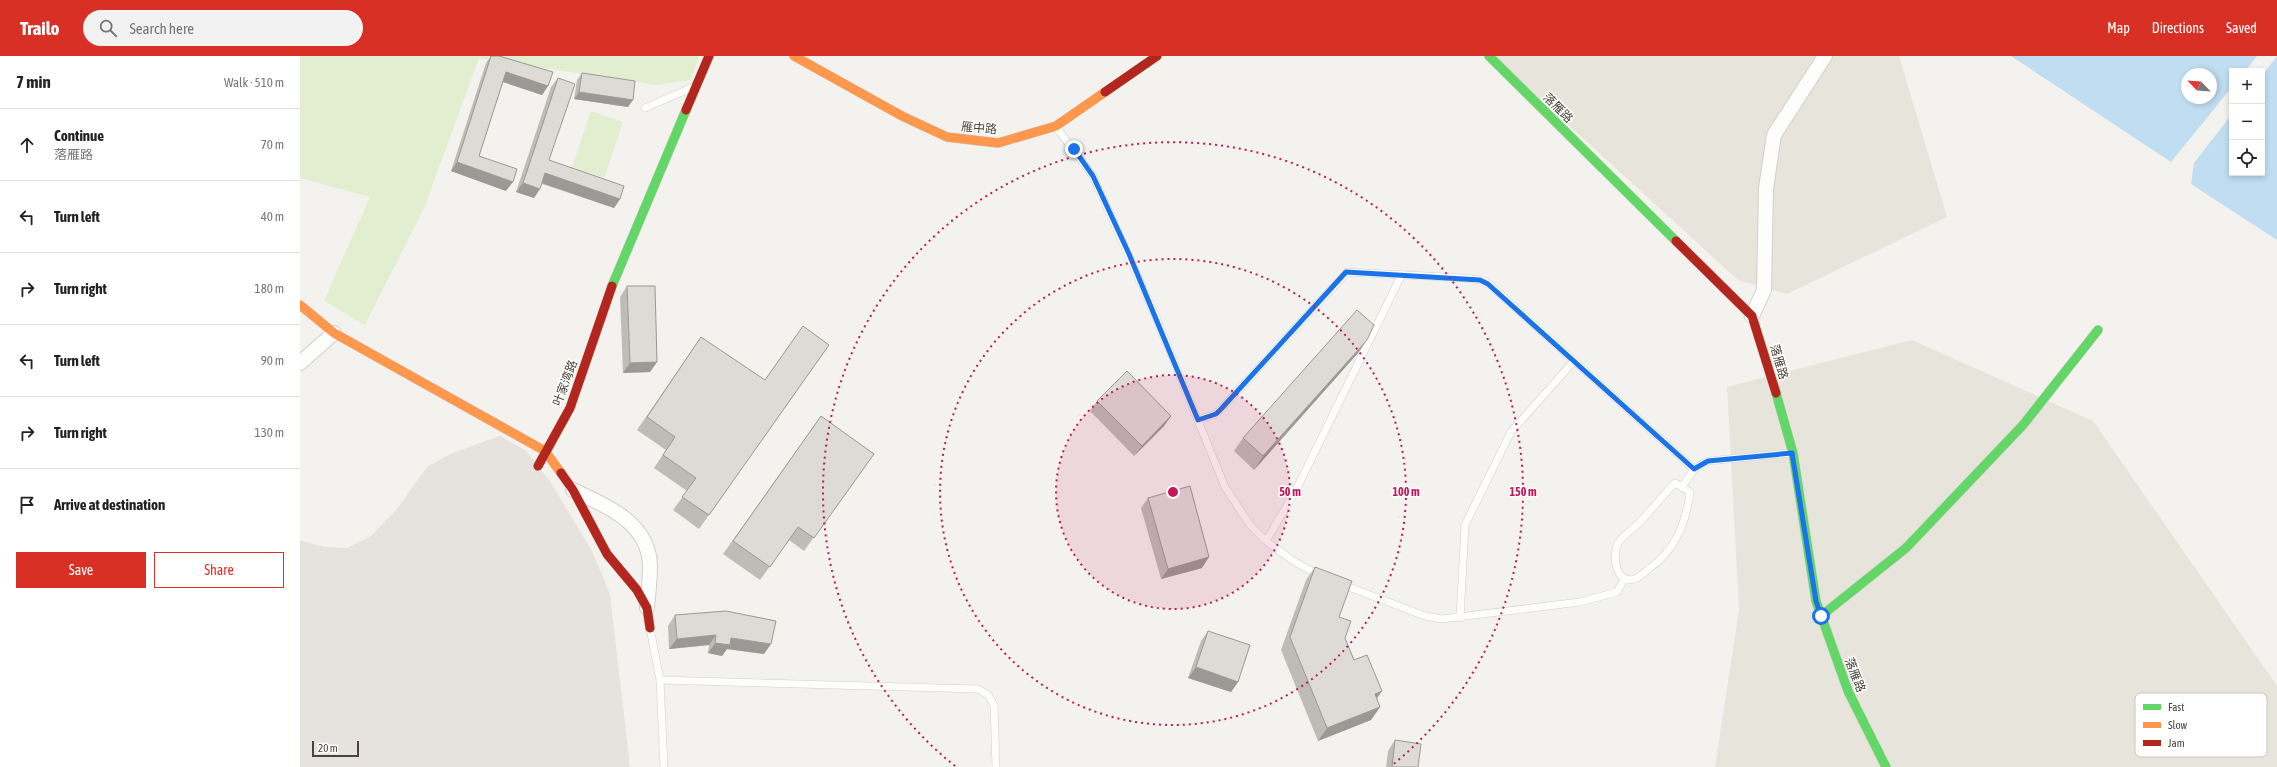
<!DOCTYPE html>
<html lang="en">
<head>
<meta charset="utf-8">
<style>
  body { margin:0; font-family:"Asap Condensed","Noto Sans SC",sans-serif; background:#f2f2f2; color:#222 }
  .controls { position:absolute; right:12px; top:12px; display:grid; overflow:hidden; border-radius:0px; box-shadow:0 2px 6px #0003 }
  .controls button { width:36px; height:36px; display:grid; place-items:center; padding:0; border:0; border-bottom:1px solid #e0e0e0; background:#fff; color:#222; font:20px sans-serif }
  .compass { position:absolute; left:1881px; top:12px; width:36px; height:36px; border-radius:50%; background:#fff; box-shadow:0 2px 6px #0003; rotate:295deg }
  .scale { position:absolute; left:12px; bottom:10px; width:47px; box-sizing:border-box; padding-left:4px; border:2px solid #4b4439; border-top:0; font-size:11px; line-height:14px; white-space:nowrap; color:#4b4439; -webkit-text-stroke:3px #fff; paint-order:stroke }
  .stop { position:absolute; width:12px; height:12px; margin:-9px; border:3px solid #1a73e8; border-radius:50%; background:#fff }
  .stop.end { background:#1a73e8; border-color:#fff; box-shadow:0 1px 4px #0008 }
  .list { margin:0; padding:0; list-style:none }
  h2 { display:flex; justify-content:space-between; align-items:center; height:52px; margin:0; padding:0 16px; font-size:17px }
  h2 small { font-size:13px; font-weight:400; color:#767676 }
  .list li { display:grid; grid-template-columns:26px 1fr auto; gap:12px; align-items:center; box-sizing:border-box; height:72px; padding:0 16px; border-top:1px solid #e0e0e0 }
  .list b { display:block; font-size:15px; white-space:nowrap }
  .list p { margin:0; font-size:13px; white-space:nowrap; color:#767676 }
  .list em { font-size:13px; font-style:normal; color:#767676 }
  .actions { display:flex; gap:8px; padding:12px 16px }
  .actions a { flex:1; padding:9px 0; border:1px solid #d93025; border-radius:0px; text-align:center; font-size:14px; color:#d93025 }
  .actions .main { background:#d93025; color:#fff }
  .icon { flex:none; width:22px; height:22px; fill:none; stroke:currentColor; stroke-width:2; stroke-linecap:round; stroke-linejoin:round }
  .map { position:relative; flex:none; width:1977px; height:711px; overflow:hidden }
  header { display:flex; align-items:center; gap:24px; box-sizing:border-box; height:56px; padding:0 20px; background:#d93025; color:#fff }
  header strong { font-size:19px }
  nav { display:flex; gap:22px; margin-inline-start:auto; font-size:14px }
  .search { width:280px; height:36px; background:#f2f2f2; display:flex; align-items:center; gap:10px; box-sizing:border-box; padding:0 14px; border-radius:22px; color:#767676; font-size:15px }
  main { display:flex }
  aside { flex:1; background:#fff }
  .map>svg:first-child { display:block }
</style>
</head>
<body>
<header>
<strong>Trailo</strong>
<div class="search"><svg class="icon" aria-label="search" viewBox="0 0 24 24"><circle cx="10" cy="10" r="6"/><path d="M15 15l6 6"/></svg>Search here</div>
<nav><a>Map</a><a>Directions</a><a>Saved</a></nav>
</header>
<main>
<aside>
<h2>7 min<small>Walk · 510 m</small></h2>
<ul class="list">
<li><svg class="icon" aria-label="ahead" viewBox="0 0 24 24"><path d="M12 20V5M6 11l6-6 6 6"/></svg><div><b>Continue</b><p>落雁路</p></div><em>70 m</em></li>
<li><svg class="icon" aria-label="left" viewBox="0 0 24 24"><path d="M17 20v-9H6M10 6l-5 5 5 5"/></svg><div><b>Turn left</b></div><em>40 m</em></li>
<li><svg class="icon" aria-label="right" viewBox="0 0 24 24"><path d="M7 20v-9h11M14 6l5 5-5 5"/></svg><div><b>Turn right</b></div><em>180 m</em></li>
<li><svg class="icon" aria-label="left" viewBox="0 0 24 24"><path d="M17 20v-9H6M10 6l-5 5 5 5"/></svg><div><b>Turn left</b></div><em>90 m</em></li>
<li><svg class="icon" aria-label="right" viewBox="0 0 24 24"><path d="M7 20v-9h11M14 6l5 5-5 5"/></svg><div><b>Turn right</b></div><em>130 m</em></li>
<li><svg class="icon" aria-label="arrive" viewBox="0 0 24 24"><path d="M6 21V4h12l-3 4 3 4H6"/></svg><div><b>Arrive at destination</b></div></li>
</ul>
<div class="actions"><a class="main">Save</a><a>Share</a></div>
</aside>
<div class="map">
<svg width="1977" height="711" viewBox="0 0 1977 711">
  <rect width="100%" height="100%" fill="#f4f2ee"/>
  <!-- residential -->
  <g fill="#e7e4dc">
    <polygon points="1193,0 1599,0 1647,161 1487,238 1438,224"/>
    <polygon points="1612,284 1793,365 1977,630 1977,711 1415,711 1439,554 1427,331"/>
  </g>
  <!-- industrial -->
  <polygon fill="#e6e2de" points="200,380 226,395 250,425 292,495 310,538 330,711 0,711 0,484 24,491 47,492 71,480 97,453 127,411 150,398"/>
  <!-- green -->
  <g fill="#e1eecf">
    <polygon points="0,0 399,0 391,24 356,29 179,2 124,152 65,269 24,245 70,141 0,122"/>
    <polygon points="291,55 323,66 304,122 272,111"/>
  </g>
  <!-- water -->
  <g fill="#c0ddf1" fill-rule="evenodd">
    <path d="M1711,0H1957L1945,15H1932V31L1871,106ZM1887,18H1911V42H1887Z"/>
    <polygon points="1977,0 1977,184 1891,128 1894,107 1932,58 1932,117 1962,117 1962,20"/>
  </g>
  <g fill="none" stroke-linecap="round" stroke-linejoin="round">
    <defs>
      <g id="lane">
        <polyline points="345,52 391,32"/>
        <polyline points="756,71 793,120 856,261 925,431 950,469 966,485 992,504 1020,520"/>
        <polyline points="898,364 916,358 922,352 1047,216 1164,222 1181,224 1189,228 1394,413"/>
        <path d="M1375,427L1390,436C1386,467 1376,493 1350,512C1345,516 1340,521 1335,523C1315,529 1312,499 1318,487C1323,479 1332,474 1338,468C1351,455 1362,440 1375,427Z"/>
        <polyline points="1382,431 1394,413 1408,405 1491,397"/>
        <polyline points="966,485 995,436 1102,218"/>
        <polyline points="1041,528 1125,560 1142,563 1280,546 1317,536 1325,522"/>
        <polyline points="1160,562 1165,469 1211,376 1274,305"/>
        <polyline points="350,572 360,624 364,711"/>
        <polyline points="360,624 678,633 688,639 694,649 696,711"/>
      </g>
      <g id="street">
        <polyline points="1452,260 1464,234 1466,132 1474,79 1525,0"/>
        <polyline points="0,307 34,277"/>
        <path d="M273,434C302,448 342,463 349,500C352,513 348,537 347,552"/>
      </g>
      <g id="fast">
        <polyline points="1189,0 1376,185"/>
        <polyline points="312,230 386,54"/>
        <polyline points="1476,337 1493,397 1516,545 1548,635 1586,711"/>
        <polyline points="1521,560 1606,492 1723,369 1798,274"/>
      </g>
      <g id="slow">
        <polyline points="494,0 602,60 647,81 698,87 756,70 805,36"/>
        <polyline points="0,249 34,277 245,395 261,417"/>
      </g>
      <g id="jam">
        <polyline points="805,36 857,0"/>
        <polyline points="386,54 409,0"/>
        <polyline points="1376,185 1452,260 1476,337"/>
        <polyline points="238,410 270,352 312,230"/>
        <polyline points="261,417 273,434 307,498 337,534 347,552 350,572"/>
      </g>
    </defs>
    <!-- lane casing -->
    <use href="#lane" stroke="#d2d0cb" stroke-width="8"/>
    <!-- street casing -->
    <use href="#street" stroke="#d2d0cb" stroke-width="16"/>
    <!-- fast casing -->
    <use href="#fast" stroke="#d3cfc5" stroke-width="10"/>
    <!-- slow casing -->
    <use href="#slow" stroke="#d3cfc5" stroke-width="10"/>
    <!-- jam casing -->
    <use href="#jam" stroke="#d3cfc5" stroke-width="10"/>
    <!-- lane -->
    <use href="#lane" stroke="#fdfdfc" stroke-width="7"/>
    <!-- street -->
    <use href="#street" stroke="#fdfdfc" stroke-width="14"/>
    <!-- fast -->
    <use href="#fast" stroke="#63d668" stroke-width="9"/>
    <!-- slow -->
    <use href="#slow" stroke="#ff974d" stroke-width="9"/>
    <!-- jam -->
    <use href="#jam" stroke="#b3261e" stroke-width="9"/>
  </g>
  <!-- wall -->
  <g fill="#bfbcb8">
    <polygon points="191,0 199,0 248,30 242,39 203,26 179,100 206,135 151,115 186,7"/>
    <polygon points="282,17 328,51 274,43 277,24"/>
    <polygon points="258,22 249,104 320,143 314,152 242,128 234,142 216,136 251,31"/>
    <polygon points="327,230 357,306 350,316 323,317 320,241"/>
    <polygon points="529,289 399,473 373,454 387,435 354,412 366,394 337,374 392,294 465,324"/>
    <polygon points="1058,297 954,414 934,395 943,382"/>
    <polygon points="797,345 871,360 864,370 834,400 790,355"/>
    <polygon points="521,360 574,398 504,495 489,484 460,524 423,498"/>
    <polygon points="848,442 902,512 861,523 841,452"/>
    <polygon points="1015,511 1039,561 1045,582 1054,604 1082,635 1077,642 1080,651 1071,664 1018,685 981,594 1006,524"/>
    <polygon points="375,559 464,598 427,593 422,600 408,597 409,589 369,593 368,570"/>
    <polygon points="908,575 938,626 931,636 888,622 901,585"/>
    <polygon points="1095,684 1118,711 1086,711 1088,695"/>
  </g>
  <!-- shaded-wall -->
  <g fill="#9b9996">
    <polygon points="206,16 248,30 242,39 200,25"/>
    <polygon points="279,36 333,44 328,51 274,43"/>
    <polygon points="157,106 213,126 206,135 151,115"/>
    <polygon points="245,117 320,143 314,152 239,126"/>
    <polygon points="223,127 240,133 234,142 216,136"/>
    <polygon points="1067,284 1058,297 954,414 963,400"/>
    <polygon points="357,306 350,316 323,317 330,307"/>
    <polygon points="871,360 864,370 834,400 842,390"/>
    <polygon points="909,501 902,512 861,523 868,513"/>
    <polygon points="416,579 409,589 369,593 377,583"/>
    <polygon points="431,582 471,588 464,598 427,593 422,600 408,597 415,587"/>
    <polygon points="896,611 938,626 931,636 888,622"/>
    <polygon points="1082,635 1072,649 1075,638"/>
    <polygon points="1080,651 1071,664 1018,685 1027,672"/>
  </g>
  <!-- building -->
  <g fill="#dedbd6" stroke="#9b9996">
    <polygon points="191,0 199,0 253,16 248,30 206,16 179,100 217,113 213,126 157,106"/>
    <polygon points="282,17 335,25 333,44 279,36"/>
    <polygon points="258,22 275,28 249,104 324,130 320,143 245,117 240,133 223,127"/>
    <polygon points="327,230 355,230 357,306 330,307"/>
    <polygon points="1057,254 1074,269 1067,284 963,400 943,382"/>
    <polygon points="503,270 529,289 409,459 382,441 396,422 363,399 375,381 347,361 401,281 465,324"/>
    <polygon points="827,315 871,360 842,390 797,345"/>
    <polygon points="521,360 574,398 514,482 498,471 470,511 433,485"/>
    <polygon points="890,430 909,501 868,513 848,442"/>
    <polygon points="1015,511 1052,525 1039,561 1051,565 1045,582 1054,604 1067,599 1082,635 1075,638 1080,651 1027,672 990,581"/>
    <polygon points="426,555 476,565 471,588 431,582 430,589 415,587 416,579 377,583 375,559"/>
    <polygon points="908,575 950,589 938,626 896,611"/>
    <polygon points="1095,684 1121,688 1118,711 1092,711"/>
  </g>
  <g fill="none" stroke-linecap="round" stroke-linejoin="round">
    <!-- route -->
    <polyline stroke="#1a73e8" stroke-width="5" points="774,93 793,120 829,198 898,364 916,358 922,352 1046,216 1180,224 1188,228 1394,413 1408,405 1492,397 1516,545 1521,560"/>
  </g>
  <!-- distance rings -->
  <circle cx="873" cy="436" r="117" fill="#c2185b" fill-opacity=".12"/>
  <g fill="none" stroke="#c2185b" stroke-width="2" stroke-dasharray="2 4">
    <circle cx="873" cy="436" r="117"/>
    <circle cx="873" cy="436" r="233"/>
    <path d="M655 710A350 350 0 1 1 1091 710"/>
  </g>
  <g text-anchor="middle" stroke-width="3" stroke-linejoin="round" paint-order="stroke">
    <!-- street labels -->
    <g font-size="12" fill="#4b4439" stroke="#fff">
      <text transform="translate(1258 52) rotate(45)" y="4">落雁路</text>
      <text transform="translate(679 72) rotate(5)" y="4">雁中路</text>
      <text transform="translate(1479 306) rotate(74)" y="4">落雁路</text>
      <text transform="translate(265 327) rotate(-69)" y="4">叶家湾路</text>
      <text transform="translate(1555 619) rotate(69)" y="4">落雁路</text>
    </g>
  </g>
  <!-- legend -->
  <rect x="1835" y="637" width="132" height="64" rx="6" fill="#fff" stroke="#c9c7c4" stroke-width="1"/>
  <rect x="1843" y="648" width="18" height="6" fill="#63d668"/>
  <rect x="1843" y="666" width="18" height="6" fill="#ff974d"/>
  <rect x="1843" y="684" width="18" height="6" fill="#b3261e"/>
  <g font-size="11" fill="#4b4439">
    <text x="1868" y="655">Fast</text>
    <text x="1868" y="673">Slow</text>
    <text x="1868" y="691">Jam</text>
  </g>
  <circle cx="873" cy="436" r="6" fill="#c2185b" stroke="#fff" stroke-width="2"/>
  <g font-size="12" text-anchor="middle" font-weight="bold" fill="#c2185b" stroke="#fff" stroke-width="3" stroke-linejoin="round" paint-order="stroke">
    <text x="990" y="440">50 m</text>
    <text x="1106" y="440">100 m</text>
    <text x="1223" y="440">150 m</text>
  </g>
</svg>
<div class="controls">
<button>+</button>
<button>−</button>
<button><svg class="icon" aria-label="locate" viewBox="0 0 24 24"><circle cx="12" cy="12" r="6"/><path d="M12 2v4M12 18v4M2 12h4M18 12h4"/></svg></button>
</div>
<svg class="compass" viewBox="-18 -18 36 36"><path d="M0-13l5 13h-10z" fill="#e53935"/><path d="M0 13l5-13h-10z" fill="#767676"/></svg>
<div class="scale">20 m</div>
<div class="stop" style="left:1521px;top:560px"></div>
<div class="stop end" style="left:774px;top:93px"></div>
</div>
</main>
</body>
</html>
